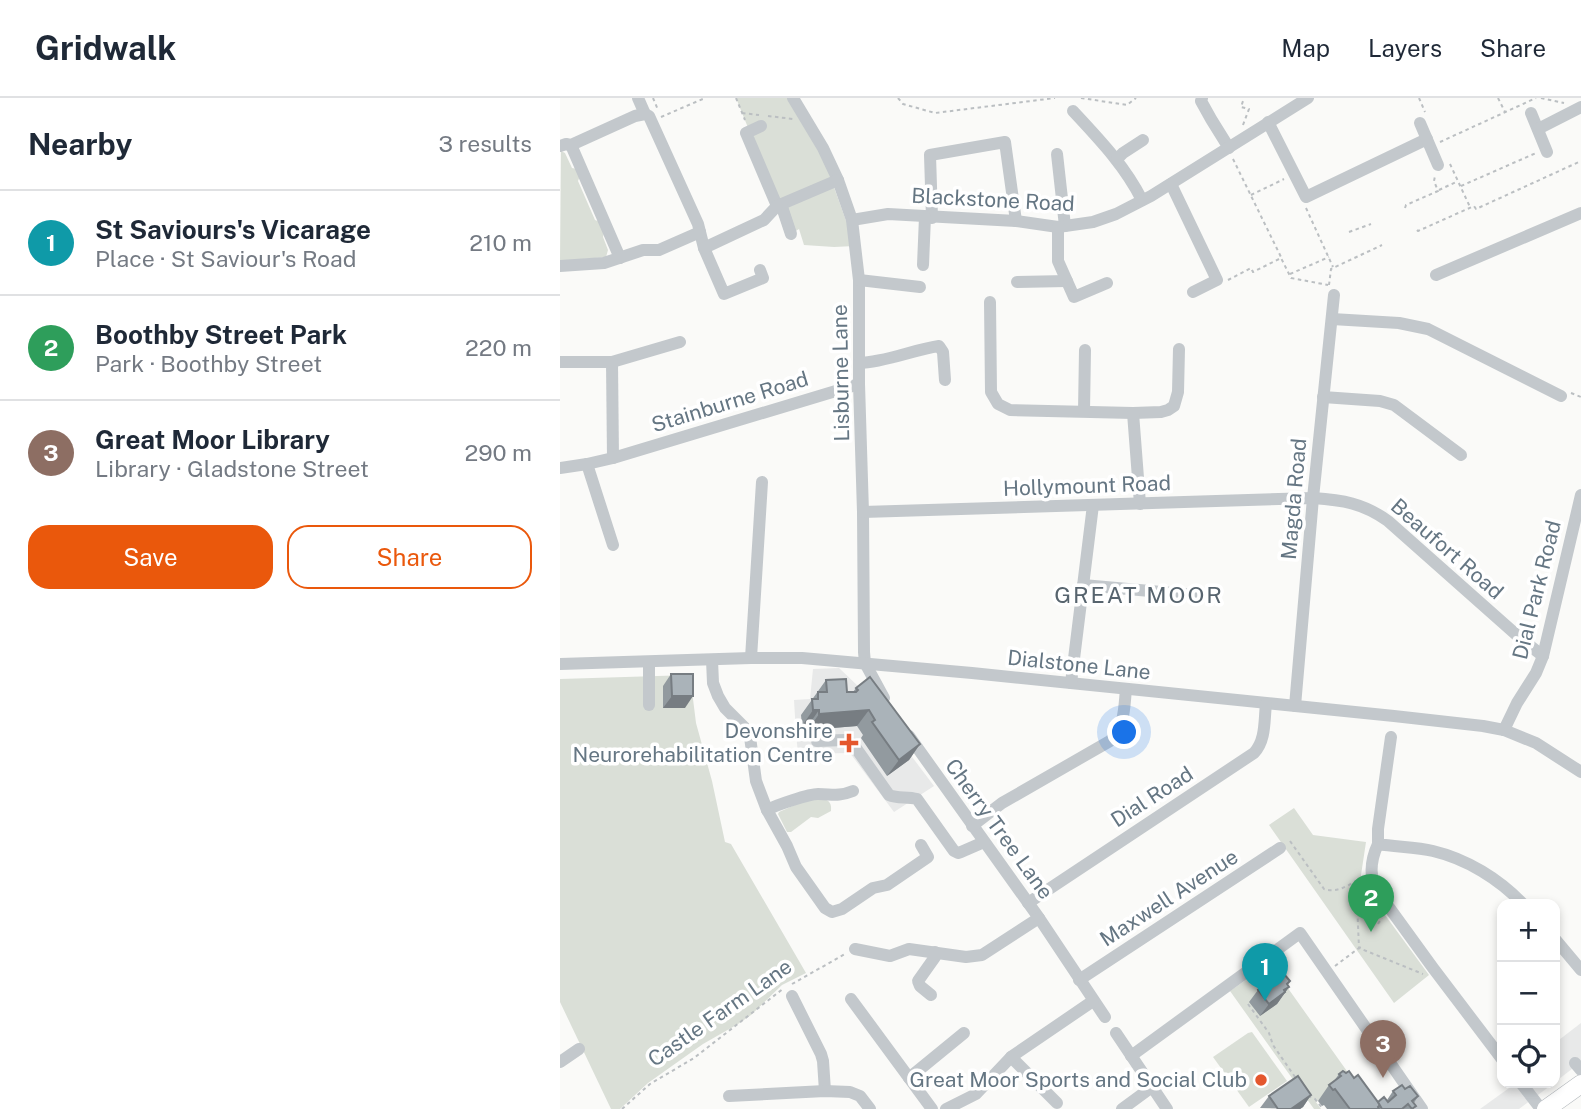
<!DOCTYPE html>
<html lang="en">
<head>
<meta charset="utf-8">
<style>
  body { margin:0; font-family:"Public Sans",sans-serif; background:#f6f6f7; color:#1f2937 }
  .controls { position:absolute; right:21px; bottom:21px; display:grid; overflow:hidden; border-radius:14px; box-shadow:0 4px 10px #0003 }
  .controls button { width:63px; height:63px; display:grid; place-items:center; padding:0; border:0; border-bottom:2px solid #e0e1e3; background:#fff; color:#1f2937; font:35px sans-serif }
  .you { position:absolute; left:565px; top:635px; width:24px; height:24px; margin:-18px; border:5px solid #fff; border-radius:50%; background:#1a73e8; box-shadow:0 0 0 10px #1a73e833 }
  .badge { display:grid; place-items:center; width:46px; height:46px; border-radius:50%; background:#ea580c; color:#fff; font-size:23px; font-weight:700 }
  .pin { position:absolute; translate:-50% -58px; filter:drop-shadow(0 2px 4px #0008) }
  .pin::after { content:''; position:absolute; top:37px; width:24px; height:21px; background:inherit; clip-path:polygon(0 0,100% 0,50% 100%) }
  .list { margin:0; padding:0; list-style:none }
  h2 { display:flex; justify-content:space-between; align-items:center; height:91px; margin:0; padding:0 28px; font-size:30px }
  h2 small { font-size:23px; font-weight:400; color:#747a83 }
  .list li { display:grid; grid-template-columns:46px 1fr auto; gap:21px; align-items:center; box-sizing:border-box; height:105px; padding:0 28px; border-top:2px solid #e0e1e3 }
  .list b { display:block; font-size:26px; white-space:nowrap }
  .list p { margin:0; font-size:23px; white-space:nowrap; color:#747a83 }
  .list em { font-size:23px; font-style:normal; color:#747a83 }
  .actions { display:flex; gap:14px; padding:21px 28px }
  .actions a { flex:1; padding:16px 0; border:2px solid #ea580c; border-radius:21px; text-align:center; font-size:24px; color:#ea580c }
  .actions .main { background:#ea580c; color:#fff }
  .icon { flex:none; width:38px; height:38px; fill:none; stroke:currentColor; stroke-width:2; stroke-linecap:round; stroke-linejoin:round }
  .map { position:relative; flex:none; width:1021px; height:1011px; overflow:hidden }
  header { display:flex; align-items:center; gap:42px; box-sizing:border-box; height:98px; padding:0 35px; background:#fff; border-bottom:2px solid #e0e1e3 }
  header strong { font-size:33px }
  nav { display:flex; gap:38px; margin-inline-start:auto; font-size:24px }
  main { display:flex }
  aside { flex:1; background:#fff }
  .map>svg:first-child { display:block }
</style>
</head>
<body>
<header>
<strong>Gridwalk</strong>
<nav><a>Map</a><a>Layers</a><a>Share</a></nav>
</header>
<main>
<aside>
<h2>Nearby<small>3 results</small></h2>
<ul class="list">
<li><span class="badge" style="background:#0f9aa8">1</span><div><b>St Saviours's Vicarage</b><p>Place · St Saviour's Road</p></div><em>210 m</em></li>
<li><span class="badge" style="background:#2e9e5b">2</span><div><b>Boothby Street Park</b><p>Park · Boothby Street</p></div><em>220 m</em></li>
<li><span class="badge" style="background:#8d6e63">3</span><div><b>Great Moor Library</b><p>Library · Gladstone Street</p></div><em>290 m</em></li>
</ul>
<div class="actions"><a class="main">Save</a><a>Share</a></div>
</aside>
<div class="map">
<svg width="1021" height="1011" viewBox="0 0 1021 1011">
  <rect width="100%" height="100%" fill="#fafaf8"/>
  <!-- built -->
  <g fill="#e8e9e9">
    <polygon points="279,570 300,590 374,688 334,714 290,655 238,656 236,635 234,602 250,601 253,571"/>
    <polygon points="1021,925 1021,964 995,984 995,945"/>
    <polygon points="956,985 994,985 959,1011 920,1011"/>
  </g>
  <!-- green -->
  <g fill="#dadfd7">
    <polygon points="176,0 233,0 255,36 295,148 274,149 244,147 239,131 231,136"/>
    <polygon points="1,53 5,55 12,70 17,71 20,78 18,83 35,122 40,124 44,134 43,139 48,152 46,159 0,163"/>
    <polygon points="130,577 136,625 152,683 165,744 171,746 246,875 222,887 191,917 178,926 143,946 88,985 60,1011 51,1011 0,904 0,581"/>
    <path d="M248,701C259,701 273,698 271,713L258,720L251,719L231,734H227L218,716L219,714C229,710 238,705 248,701Z"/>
    <polygon points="734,710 753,737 806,744 801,777 806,791 869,877 834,905 709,727"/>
    <polygon points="710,865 794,983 770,994 756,1004 761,1011 754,1011 670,893"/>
    <polygon points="692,934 727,983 689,1009 653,959 688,935"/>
  </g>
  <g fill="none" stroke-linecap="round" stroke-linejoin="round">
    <defs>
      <polyline id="highway" points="986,1011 1021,986"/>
    </defs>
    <!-- highway casing -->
    <use href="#highway" stroke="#b4b9bd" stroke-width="19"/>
    <!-- path -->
    <g stroke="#bbbfc2" stroke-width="2" stroke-dasharray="3.5 3.5" stroke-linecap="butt">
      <polyline points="93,0 98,12"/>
      <polyline points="176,0 185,22"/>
      <polyline points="338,0 343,6 375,15 495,0"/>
      <polyline points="521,0 567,7 576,0"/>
      <polyline points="859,0 865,14"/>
      <polyline points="938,0 945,14"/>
      <polyline points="981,0 1004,5"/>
      <polyline points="182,15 199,17"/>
      <polyline points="208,18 233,21"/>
      <polyline points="101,19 145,0"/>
      <polyline points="683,27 689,11 681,9 684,0"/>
      <polyline points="880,44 976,0"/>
      <polyline points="673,61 721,159"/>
      <polyline points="890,66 910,109"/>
      <polyline points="901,88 976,55"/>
      <polyline points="879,92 896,84"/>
      <polyline points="691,97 724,81"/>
      <polyline points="746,110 773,169"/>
      <polyline points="845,110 846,107 878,93 874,83 875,78"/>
      <polyline points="857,132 858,133 914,108 916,111 1021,63"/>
      <polyline points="789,134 811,126"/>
      <polyline points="730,176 769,159"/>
      <polyline points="668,182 691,170 693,174 721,160 731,180 768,187"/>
      <polyline points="769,187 771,171 822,147"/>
      <polyline points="1011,295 1021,299"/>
      <path d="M730,743L764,791C776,795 785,789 796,783"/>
      <polyline points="800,781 796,783 799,850 802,848"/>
      <polyline points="818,826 822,820"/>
      <polyline points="775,868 799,850 863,876"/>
      <polyline points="232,886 285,856"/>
      <polyline points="688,906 709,935 713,947 735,979"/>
      <polyline points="748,998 755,1001 763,1011"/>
      <polyline points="62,1011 90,986 134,960 224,890"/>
    </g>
    <!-- minor -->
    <g stroke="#c3c8cc" stroke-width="12">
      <polyline points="78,0 85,16"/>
      <polyline points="233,0 263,50 278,82 292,122 299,182 299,286 303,414 304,554 305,565 324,600"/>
      <polyline points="642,0 641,3 651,21 669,50"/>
      <path d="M513,13C539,41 565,68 582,102"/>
      <polyline points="971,15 987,54"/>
      <polyline points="708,24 746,99 867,41"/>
      <polyline points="860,25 878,67"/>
      <polyline points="201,28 186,35 217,108 278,82"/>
      <polyline points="978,31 1021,9"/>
      <polyline points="11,47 60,160"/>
      <polyline points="0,48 6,46 11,47 75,18 85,16 89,18 138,126 144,150 164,196 203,180 200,172"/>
      <polyline points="497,56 505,128"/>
      <polyline points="557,61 563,55 583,42"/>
      <polyline points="611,86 657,182 633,194"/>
      <polyline points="221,106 231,136"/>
      <polyline points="372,120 370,57 445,44 456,123"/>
      <polyline points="292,122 328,116 456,123 498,129 533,124 556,116 591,98 748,0"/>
      <polyline points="498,129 498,163 514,199 547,185"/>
      <polyline points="144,150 204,122 217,108"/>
      <polyline points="363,167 365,119"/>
      <polyline points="0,168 44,165 83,152 99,152 140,134"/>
      <polyline points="876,177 1021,115"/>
      <polyline points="299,182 360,189"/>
      <polyline points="457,184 507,183"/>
      <polyline points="430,204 431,294 438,306 450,312 573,315 601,314 608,312 614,308 618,294 619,251"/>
      <polyline points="772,221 839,225 868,231 1001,298"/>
      <polyline points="0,264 52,264 120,244"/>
      <polyline points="52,264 53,360"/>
      <path d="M299,265C326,264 352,252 379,248L383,254L385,282"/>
      <polyline points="763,299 820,303 834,307 901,357"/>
      <polyline points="524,313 525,252"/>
      <polyline points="573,315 580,406"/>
      <polyline points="27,366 53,447"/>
      <polyline points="0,370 27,366 53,360 299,286"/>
      <path d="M303,414L753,400C782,402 803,405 828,423L960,540L983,558"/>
      <polyline points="523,487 635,497"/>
      <polyline points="191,560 202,384"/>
      <polyline points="152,562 153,585 158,598 165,610 184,629 190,639 196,683 207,712 227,748 236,769 265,810 272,814 282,811 313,790 327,787 368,759 361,747"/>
      <polyline points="89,564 89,607"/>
      <polyline points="0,566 191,560 242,560 412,575 834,618 923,628 944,632 976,645 1021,674"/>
      <polyline points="511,585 533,407"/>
      <polyline points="735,608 753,400 774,197"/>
      <polyline points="944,632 957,605 976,575 983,558 1021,397"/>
      <polyline points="349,638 479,820 545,919"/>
      <path d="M831,639L818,731V746C836,749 856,749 873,753C907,761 939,781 963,806"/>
      <path d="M257,643L284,642L293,646L329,697C338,701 347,698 357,701L394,753L398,755L401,754L424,744"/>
      <path d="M207,712C216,707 249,696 258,696C272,696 278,699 293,693"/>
      <path d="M412,728L442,705L550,643C565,628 564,611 566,591"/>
      <path d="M818,746C811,761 809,775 815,790L873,870L942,961"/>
      <path d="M468,805L694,655C706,642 704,623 706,606"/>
      <polyline points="995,841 1021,872"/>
      <polyline points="295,851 330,858 349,851 406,859 422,857 479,820"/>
      <polyline points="519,882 720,750"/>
      <polyline points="371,897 360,888 358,883 375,859 375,854"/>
      <polyline points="232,898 261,956 263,963 265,993"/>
      <polyline points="291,901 372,1011"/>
      <polyline points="556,935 607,1011"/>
      <polyline points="571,958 740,835 862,1011"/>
      <polyline points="451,959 497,1005"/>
      <polyline points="0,964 19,951"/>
      <polyline points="1015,965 1021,972"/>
      <polyline points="349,980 404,935"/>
      <polyline points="961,985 981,1011"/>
      <polyline points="169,998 265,993 290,994 300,998 310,1011"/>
      <polyline points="386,1011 416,996 451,959 533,903"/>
      <polyline points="562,1011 592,989"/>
    </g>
    <!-- highway -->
    <use href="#highway" stroke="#fff" stroke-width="18"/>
  </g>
  <!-- wall -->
  <g fill="#929a9f">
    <polygon points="111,576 125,610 103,610 103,588"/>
    <polygon points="266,582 287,594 293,594 296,590 360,646 349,662 327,678 301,640 303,637 297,628 248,632 248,628 242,628 241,617"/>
    <polygon points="730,883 727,887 729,889 717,906 700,918 689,904 698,892"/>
    <polygon points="786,975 794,980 818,1004 827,1002 833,993 845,991 858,998 854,1005 853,1011 767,1011 764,1007 762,1008 758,1003 769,987 774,983 779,976"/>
    <polygon points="751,997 743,1009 740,1011 700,1010 709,998"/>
  </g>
  <!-- shaded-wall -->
  <g fill="#777d82">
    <polygon points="112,598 133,598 125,610 103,610"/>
    <polygon points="253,612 259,612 248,628 242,628"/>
    <polygon points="309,612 297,628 248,632 259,616"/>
    <polygon points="360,646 349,662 327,678 339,662"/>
    <polygon points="729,889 717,906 700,918 709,906"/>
    <polygon points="751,997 743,1009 740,1011 731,1011"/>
  </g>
  <!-- building -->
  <g fill="#aab3b9" stroke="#777d82" stroke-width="2">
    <polygon points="111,576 133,576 133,598 112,598"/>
    <polygon points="310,579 360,646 339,662 312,624 315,622 309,612 259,616 259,612 253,612 252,601 258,601 258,594 267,594 266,582 286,581 287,594 296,594 298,592 296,590"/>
    <polygon points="718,876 722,878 724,876 730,883 727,886 729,889 724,892 725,894 709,906 698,892"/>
    <polygon points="783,973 786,975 789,973 794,980 798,977 820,1007 818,1009 819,1011 790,1011 775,991 773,992 769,987 781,978 779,976"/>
    <polygon points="738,978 751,997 731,1011 718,1011 709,998"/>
    <polygon points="842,987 845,991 850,988 858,998 852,1003 856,1008 852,1011 848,1006 842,1011 822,1011 818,1004 824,999 828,1004 836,997 833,993"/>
  </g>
  <!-- markers -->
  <g fill="#e4572e" stroke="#fff" stroke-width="2.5">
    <path d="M285.5 634.5h7v7h7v7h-7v7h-7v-7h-7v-7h7z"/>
    <circle cx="701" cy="982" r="7"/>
  </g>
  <g text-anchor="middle" stroke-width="7" stroke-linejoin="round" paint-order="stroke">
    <!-- street labels -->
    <g font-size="21" fill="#657683" stroke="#fff">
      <text transform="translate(433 102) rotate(3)" y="7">Blackstone Road</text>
      <text transform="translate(281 275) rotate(-91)" y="7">Lisburne Lane</text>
      <text transform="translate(170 304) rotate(-17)" y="7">Stainburne Road</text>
      <text transform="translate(527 388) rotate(-2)" y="7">Hollymount Road</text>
      <text transform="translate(734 401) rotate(-85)" y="7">Magda Road</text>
      <text transform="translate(887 451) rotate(41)" y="7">Beaufort Road</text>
      <text transform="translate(977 492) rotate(-76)" y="7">Dial Park Road</text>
      <text transform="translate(519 567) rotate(6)" y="7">Dialstone Lane</text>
      <text transform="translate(592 699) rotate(-33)" y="7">Dial Road</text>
      <text transform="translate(439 731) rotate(54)" y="7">Cherry Tree Lane</text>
      <text transform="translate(609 800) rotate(-33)" y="7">Maxwell Avenue</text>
      <text transform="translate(160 915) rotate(-35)" y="7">Castle Farm Lane</text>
    </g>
    <!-- poi labels -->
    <g font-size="21" fill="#657683" stroke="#fff" text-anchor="end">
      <text x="273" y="640">Devonshire<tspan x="273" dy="24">Neurorehabilitation Centre</tspan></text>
      <text x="687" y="989">Great Moor Sports and Social Club</text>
    </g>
    <!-- neighbourhood labels -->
    <g font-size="23" letter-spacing="2" fill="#57646e" stroke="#fff">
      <text x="579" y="505">GREAT MOOR</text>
    </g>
  </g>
</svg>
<div class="controls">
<button>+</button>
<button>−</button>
<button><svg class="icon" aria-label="locate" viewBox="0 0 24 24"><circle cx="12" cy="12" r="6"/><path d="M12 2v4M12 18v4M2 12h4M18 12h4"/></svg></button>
</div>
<div class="you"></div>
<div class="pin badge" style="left:705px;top:903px;background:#0f9aa8">1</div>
<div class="pin badge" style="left:811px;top:834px;background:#2e9e5b">2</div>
<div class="pin badge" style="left:823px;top:980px;background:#8d6e63">3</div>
</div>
</main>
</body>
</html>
